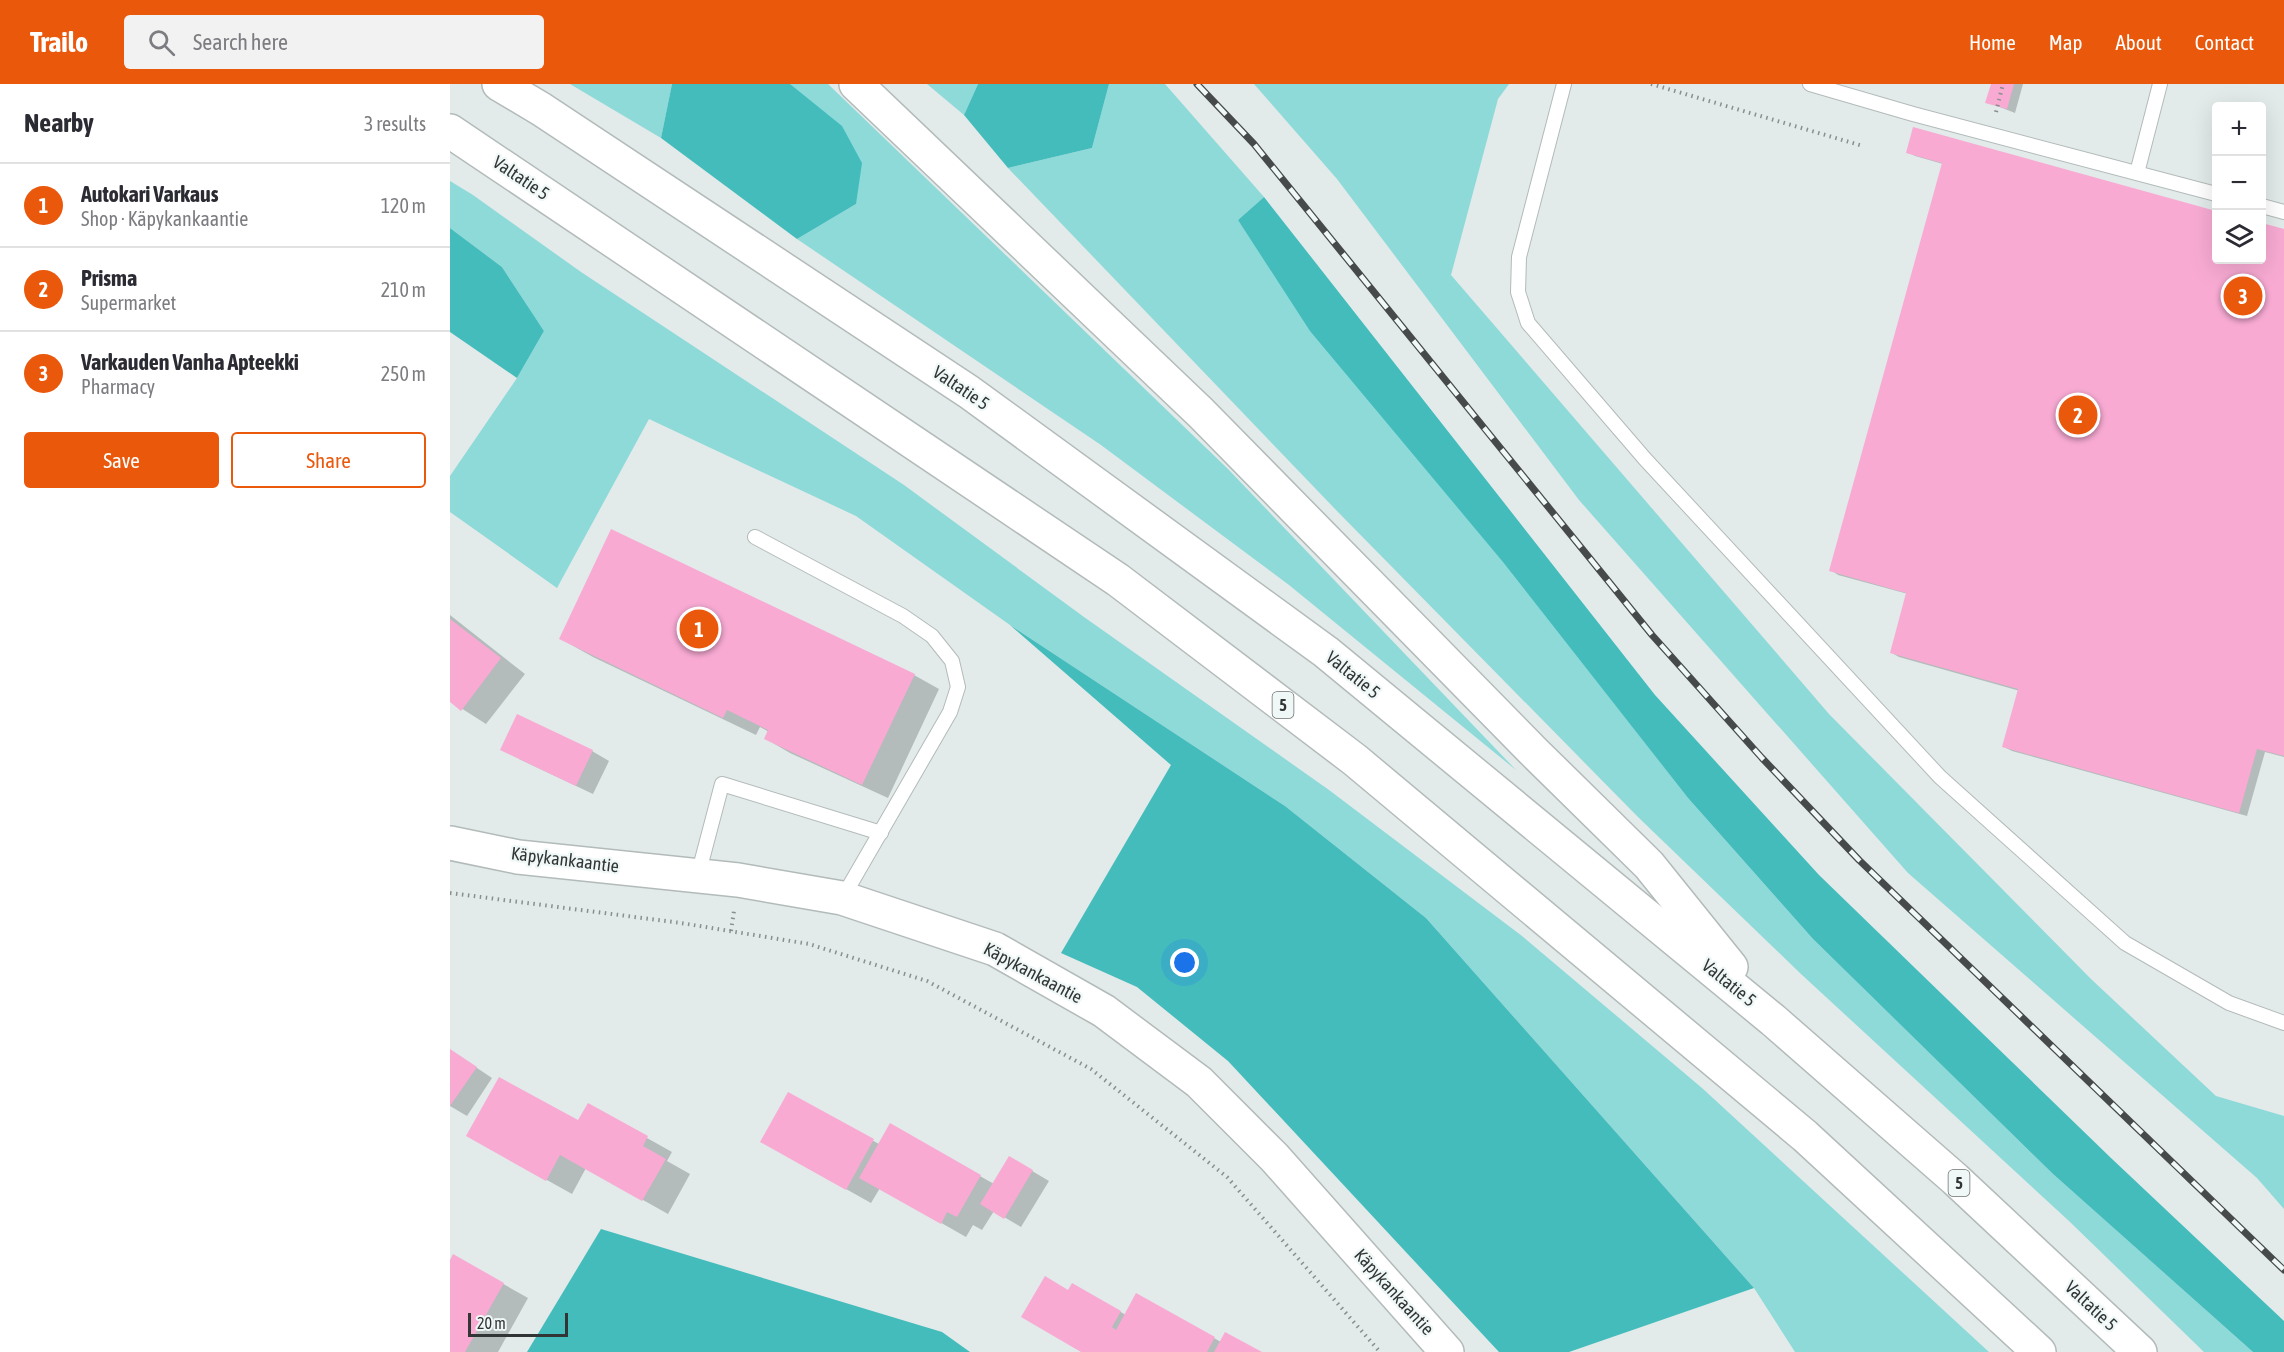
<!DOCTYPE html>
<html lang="en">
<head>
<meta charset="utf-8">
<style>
  body { margin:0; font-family:"Asap Condensed",sans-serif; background:#f2f2f3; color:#2b2b33 }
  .controls { position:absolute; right:18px; top:18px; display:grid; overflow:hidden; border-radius:6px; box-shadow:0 6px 24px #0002 }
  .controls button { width:54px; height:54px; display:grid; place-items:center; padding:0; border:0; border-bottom:2px solid #e1e1e2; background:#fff; color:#2b2b33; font:30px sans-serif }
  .scale { position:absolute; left:18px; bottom:15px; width:100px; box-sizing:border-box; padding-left:6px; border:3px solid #323535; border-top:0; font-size:16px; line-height:21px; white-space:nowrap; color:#323535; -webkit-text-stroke:4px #eff8f7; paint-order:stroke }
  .you { position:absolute; left:735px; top:879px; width:21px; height:21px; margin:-15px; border:4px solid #fff; border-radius:50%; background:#1a73e8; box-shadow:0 0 0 9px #1a73e833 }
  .badge { display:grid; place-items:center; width:39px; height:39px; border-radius:50%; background:#ea580c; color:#fff; font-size:20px; font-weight:700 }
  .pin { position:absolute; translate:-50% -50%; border:3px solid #fff; box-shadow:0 2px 6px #0006 }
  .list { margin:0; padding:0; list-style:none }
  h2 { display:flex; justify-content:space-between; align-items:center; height:78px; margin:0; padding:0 24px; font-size:26px }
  h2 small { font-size:20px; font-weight:400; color:#7c7c81 }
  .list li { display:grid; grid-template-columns:39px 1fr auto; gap:18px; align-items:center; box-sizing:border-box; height:84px; padding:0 24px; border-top:2px solid #e1e1e2 }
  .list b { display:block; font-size:22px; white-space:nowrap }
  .list p { margin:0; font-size:20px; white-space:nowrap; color:#7c7c81 }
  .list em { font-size:20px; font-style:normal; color:#7c7c81 }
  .actions { display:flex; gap:12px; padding:18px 24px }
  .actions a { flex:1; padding:14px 0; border:2px solid #ea580c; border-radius:6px; text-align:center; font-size:21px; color:#ea580c }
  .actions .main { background:#ea580c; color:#fff }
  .icon { flex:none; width:33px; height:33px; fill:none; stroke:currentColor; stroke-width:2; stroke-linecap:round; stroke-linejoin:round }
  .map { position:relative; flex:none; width:1834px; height:1268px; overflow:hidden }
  header { display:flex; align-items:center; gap:36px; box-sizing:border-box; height:84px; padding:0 30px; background:#ea580c; color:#fff }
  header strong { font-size:28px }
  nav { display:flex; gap:33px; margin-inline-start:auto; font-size:21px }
  .search { width:420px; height:54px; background:#f2f2f3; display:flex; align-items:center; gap:15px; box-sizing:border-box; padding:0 21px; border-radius:6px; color:#7c7c81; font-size:22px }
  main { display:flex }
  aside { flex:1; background:#fff }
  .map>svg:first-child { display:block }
</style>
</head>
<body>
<header>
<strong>Trailo</strong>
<div class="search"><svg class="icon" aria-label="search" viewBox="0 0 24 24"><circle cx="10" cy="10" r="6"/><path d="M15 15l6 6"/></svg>Search here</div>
<nav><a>Home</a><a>Map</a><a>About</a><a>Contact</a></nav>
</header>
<main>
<aside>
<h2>Nearby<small>3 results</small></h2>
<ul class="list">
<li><span class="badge">1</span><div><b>Autokari Varkaus</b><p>Shop · Käpykankaantie</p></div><em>120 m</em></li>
<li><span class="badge">2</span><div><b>Prisma</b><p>Supermarket</p></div><em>210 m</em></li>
<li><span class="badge">3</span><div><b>Varkauden Vanha Apteekki</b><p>Pharmacy</p></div><em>250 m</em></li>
</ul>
<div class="actions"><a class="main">Save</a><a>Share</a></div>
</aside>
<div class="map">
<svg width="1834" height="1268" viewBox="0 0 1834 1268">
  <rect width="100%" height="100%" fill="#e2eaea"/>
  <!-- green -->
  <g fill="#8ddad9">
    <polygon points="120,0 222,0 211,54"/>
    <polygon points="340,0 378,0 778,385 1066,686 839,501 651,361 347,155 406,120"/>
    <polygon points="477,0 528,0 514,31"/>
    <polygon points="659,0 715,0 814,113 788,136 1238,714 1363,855 1603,1090 1803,1268 1754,1268 1619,1137 1351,890 1188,733 887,427 558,84 642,64"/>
    <polygon points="804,0 1059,0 1048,15 1001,191 1379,630 1641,895 1766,1012 1834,1032 1834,1125 1807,1094 1458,789 1129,416 887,95"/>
    <polygon points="0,97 23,111 131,188 454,401 634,533 879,706 1072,852 1252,1004 1539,1268 1345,1268 1304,1204 976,834 835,722 560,541 406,432 199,335 107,504 0,428 0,392 67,294 94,247 52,183 0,144"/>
  </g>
  <!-- forest -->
  <g fill="#44bcbc">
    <polygon points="222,0 340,0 392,42 412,79 406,120 347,155 211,54"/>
    <polygon points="528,0 659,0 642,64 558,84 514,31"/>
    <polygon points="814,113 1205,611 1369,791 1661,1074 1834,1237 1834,1268 1803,1268 1603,1090 1363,855 1238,714 1053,478 860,247 788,136"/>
    <polygon points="0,144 52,183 94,247 67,294 0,248"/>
    <polygon points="560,541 835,722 976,834 1304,1204 1119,1268 1049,1268 778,977 687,903 611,869 721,681"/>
    <polygon points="151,1145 492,1248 520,1268 77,1268"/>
  </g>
  <!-- shadow -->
  <g fill="#0003">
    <polygon points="1542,0 1573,0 1565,29 1537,18"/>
    <polygon points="1464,44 1766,128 1766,176 1812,176 1812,141 1834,147 1834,673 1815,668 1797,732 1562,667 1554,663 1570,607 1449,573 1442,569 1458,510 1388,491 1381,486 1493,80 1465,72 1457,68"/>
    <polygon points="0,531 75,590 36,640 0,617"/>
    <polygon points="111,555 464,591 489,605 438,714 340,669 316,655 319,648 310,643 306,651 143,573"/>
    <polygon points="142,667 159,677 143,710 69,675"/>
    <polygon points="0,966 42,994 17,1032 0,1022"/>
    <polygon points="339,1010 429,1060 440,1041 544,1100 560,1074 599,1097 571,1143 544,1127 532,1146 523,1141 516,1153 430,1104 421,1119 337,1072"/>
    <polygon points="138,1021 222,1068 217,1077 240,1090 218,1130 136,1084 122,1110 43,1066 128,1039"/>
    <polygon points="4,1172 78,1214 48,1268 0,1268 0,1179"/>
    <polygon points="623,1201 676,1231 687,1211 771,1258 809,1268 634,1268 619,1208"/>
  </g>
  <!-- building -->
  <g fill="#f8aad3">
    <polygon points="1541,0 1564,0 1557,25 1535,19"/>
    <polygon points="1463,43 1766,127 1766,176 1812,176 1812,139 1834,145 1834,672 1807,665 1789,729 1552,663 1568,605 1440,569 1456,509 1379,487 1492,79 1456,69"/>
    <polygon points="161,445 465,590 412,701 314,655 318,646 277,626 273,634 109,555"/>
    <polygon points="0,535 51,574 11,627 0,618"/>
    <polygon points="67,630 143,666 126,702 50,666"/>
    <polygon points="0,965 27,983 0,1022"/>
    <polygon points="49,993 128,1036 138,1019 198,1052 193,1062 216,1075 192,1117 110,1071 96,1097 16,1052"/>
    <polygon points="338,1008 424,1055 396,1106 310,1058"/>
    <polygon points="440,1039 531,1091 507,1133 497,1128 491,1140 409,1094"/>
    <polygon points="559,1072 583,1086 554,1135 530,1120"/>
    <polygon points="3,1170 54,1199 15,1268 0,1268 0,1176"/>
    <polygon points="595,1192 618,1206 622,1199 671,1227 662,1243 666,1246 686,1209 765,1253 757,1268 631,1268 571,1233"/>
    <polygon points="775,1248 812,1268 764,1268"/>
  </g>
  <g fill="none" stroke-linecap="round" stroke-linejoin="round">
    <defs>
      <g id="lane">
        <polyline points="1114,0 1069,173 1068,208 1078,239 1195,375 1490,693 1675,859 1779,919 1834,939"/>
        <polyline points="1360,0 1463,30 1766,110"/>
        <polyline points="1687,89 1710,0"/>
        <polyline points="1812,122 1834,128"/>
        <polyline points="305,453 453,532 482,552 502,577 508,603 500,628 393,813"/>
        <polyline points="248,791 272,700 431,749"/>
      </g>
      <polyline id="secondary" points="0,759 68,773 288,796 392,814 545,865 654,927 749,998 824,1073 997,1268"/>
      <g id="highway">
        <polyline points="49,0 91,25 519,308 876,568 1323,936 1505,1095 1690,1268"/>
        <polyline points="406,0 751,329 1084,668 1199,781 1281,883"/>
        <polyline points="0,47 668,496 905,676 1355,1052 1589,1268"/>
      </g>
    </defs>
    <!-- lane casing -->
    <use href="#lane" stroke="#b3bbba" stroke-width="16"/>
    <!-- secondary casing -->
    <use href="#secondary" stroke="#b3bbba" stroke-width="36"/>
    <!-- highway casing -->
    <use href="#highway" stroke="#b3bbba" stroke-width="36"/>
    <!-- path -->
    <g stroke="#898f8f" stroke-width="4" stroke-dasharray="1.5 4.5" stroke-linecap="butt">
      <polyline points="1201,0 1413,62"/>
      <polyline points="1546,28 1553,0"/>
      <polyline points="0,809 231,839 359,860 477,897 641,985 777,1093 930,1268"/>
      <polyline points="281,847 284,827"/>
    </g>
    <!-- lane -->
    <use href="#lane" stroke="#fff" stroke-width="14"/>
    <!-- secondary -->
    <use href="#secondary" stroke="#fff" stroke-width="33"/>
    <!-- highway -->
    <use href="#highway" stroke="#fff" stroke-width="33"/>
    <defs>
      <polyline id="rail" points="747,0 804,60 1202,551 1312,674 1409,776 1834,1186"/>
    </defs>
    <!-- rail casing -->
    <use href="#rail" stroke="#474a4a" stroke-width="7"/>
    <!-- rail -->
    <use href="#rail" stroke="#eff8f7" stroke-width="4.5" stroke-dasharray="14" stroke-linecap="butt"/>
  </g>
  <g text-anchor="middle" stroke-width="4.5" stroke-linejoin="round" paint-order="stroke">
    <!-- shield labels -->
    <g fill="#eff8f7" stroke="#6b706f" stroke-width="1.5">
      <rect x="822.5" y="608" width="21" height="26" rx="4.5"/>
      <rect x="1498.5" y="1086" width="21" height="26" rx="4.5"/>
    </g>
    <g font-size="16" font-weight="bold" fill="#323535">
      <text x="833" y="627">5</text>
      <text x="1509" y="1105">5</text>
    </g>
    <!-- street labels -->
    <g font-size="18" fill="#323535" stroke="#eff8f7">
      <text transform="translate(71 94) rotate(34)" y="6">Valtatie 5</text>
      <text transform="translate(511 304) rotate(34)" y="6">Valtatie 5</text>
      <text transform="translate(903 591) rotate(39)" y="6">Valtatie 5</text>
      <text transform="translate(115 776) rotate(7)" y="6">Käpykankaantie</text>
      <text transform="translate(583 889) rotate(28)" y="6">Käpykankaantie</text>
      <text transform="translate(1279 899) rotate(39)" y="6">Valtatie 5</text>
      <text transform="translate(944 1208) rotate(48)" y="6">Käpykankaantie</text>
      <text transform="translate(1641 1222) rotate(43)" y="6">Valtatie 5</text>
    </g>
  </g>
</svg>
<div class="controls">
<button>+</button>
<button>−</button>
<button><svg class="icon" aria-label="layers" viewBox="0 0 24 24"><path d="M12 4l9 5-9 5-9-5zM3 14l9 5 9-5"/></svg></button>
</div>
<div class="scale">20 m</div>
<div class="you"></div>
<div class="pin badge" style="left:249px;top:545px">1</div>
<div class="pin badge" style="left:1628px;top:331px">2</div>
<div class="pin badge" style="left:1793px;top:212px">3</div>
</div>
</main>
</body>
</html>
